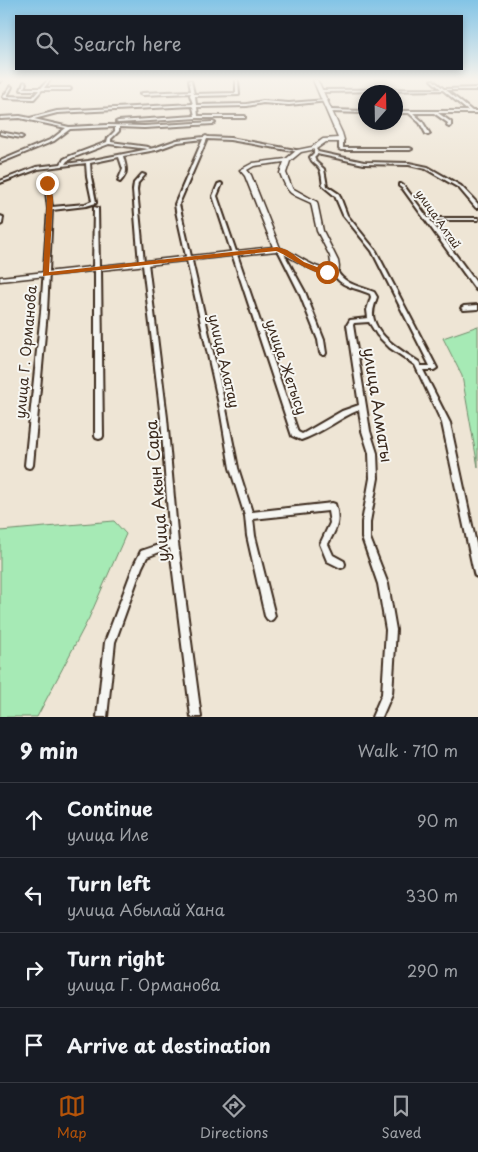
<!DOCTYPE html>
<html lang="en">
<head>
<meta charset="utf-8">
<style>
  body { margin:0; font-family:"Playpen Sans",sans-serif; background:#20242c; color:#f1f3f6 }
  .compass { position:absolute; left:358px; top:85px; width:45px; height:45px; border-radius:50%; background:#171b24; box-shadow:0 2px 8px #0003; rotate:20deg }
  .stop { position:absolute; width:15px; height:15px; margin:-11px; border:4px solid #b45309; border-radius:50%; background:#fff }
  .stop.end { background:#b45309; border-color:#fff; box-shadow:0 1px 5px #0008 }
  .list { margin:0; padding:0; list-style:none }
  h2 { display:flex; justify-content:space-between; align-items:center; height:65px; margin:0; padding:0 20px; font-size:21px }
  h2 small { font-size:16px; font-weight:400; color:#9ea1a6 }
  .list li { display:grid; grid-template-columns:32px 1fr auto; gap:15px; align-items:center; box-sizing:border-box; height:75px; padding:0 20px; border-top:1px solid #363941 }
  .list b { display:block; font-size:19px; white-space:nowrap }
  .list p { margin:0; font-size:16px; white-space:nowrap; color:#9ea1a6 }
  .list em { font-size:16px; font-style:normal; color:#9ea1a6 }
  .icon { flex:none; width:28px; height:28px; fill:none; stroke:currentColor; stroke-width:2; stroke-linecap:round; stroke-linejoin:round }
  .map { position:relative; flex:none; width:478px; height:717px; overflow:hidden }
  .search { position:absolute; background:#171b24; box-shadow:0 2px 8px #0003; left:15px; right:15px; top:15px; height:55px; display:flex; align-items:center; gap:12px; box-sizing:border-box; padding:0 18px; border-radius:0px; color:#9ea1a6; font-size:19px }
  .sheet { height:365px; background:#171b24 }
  nav { display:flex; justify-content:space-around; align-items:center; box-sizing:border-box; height:70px; border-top:1px solid #363941; background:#171b24; font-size:14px; color:#9ea1a6 }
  nav a { display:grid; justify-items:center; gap:2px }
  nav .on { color:#b45309 }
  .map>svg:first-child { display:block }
</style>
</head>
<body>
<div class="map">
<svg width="478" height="717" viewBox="0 0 478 717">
  <rect width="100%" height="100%" fill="#eee5d5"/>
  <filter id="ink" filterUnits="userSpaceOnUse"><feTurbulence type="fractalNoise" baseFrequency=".02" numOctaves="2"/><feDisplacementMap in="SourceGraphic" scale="10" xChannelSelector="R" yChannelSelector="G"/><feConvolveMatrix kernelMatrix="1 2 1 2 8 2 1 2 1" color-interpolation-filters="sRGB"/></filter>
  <g filter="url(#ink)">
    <!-- green -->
    <g fill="#a6eab5" stroke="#708a6a">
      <polygon points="478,326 478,467 462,376 443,338"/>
      <polygon points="114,521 126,534 89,618 37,717 0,717 0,531"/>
    </g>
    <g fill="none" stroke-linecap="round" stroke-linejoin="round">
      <defs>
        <g id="street">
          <polygon points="0,80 2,80 0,82"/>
          <polygon points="48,80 50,80 44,88 70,88 71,89 70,90 42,90 34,99 5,98 3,97 11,86 12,87 7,96 33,97 39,90 21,90 24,82 26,83 24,88 41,88"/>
          <path d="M189,80H191L194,94L236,93V80H238L239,95L195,96L196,105L247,104L263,101L289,103L326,100L328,101L289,105L263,103L247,106L197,107L198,116H245V118H197L118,123L116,122L118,121L195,116L193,107L192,106L57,113L34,119L69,127L108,125L144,126L213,122L215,123L213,124L144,128L119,127V131L111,139V142L148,147L150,148L148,149L109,144L72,158L67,161L65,164L88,161L154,148L177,140L204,137L206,136L208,137L230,138L301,151L299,152L230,140L207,139L179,204L226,409L238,468L252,512L332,503L335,504C341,522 336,529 328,544L333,555L344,561L345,564L344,567L341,568L327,561L320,544L330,523L328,511L253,519L255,536L275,616L273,619L270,621L267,619L265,616L247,536L245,516L230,468L220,409L176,211L175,204L203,139L178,142L156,150L123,156C126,167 129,173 120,182L118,181L123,169L119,157L90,163L91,177L96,202V203L86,206L52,210L47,312L33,465L32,467L29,468L26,467L25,465L41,312L48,209L45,183L47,182L49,183L52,207L85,204L92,201L87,177L86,163L38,169L0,183V181L36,167L61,164L64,159L70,156L107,142L108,138L115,131V127L70,129L54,141L0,163V161L52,139L66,128L20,118L0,119V117L20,116L30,118L57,111L193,104L190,95L191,93L142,95L140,94L142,93L191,91Z"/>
          <polygon points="431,80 433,80 444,89 478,88 478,90 446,90 472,111 478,111 478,113 438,113 451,122 451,126 449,127 447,126 448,123 434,113 413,113 422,121 430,134 428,135 426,134 420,123 409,113 396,113 396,111 468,111 443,90 321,92 320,91 321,90 441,89"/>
          <polygon points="330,110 366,111 366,113 331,112"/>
          <polygon points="0,132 21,136 23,137 21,138 0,134"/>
          <polygon points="341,139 343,140 343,148 410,148 412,149 410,150 341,150 339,149 339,140"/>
          <path d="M314,149H316L318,152L364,162L409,163L428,167L461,186L478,204V208H476L459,188L426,169L409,165L364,164L317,154L314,157L316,162L324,169L327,186L339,194L347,215L376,251L437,368L434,370H423L450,423L478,553V577L475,576L474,573L442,423L415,365L390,348L377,335L369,322L354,323L353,325L370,431L377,453L378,478L370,522V538L388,584L396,630L392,694L382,717H372L382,694L386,630L378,584L362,538V522L370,478L369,453L362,431L359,410C339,418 322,433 301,440L292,436L213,196L218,184L221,183L222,184L217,196L298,432L302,434L304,433L342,411L359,405L347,325L350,320L368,318L367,310L371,297L370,294C355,287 341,288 332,272L333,271H337C345,285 360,286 374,292L377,297C375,304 371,312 374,320C380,339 404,352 419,362L421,366H430L372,251L343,215L335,196L323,186C322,181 322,172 319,168C315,163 312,163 310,157L314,153Z"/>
          <polygon points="142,174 145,175 138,183 137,190 144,262 148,263 167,418 178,543 201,717 191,717 170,548 147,557 142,567 115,642 107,717 97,717 105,642 134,565 141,551 170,541 161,418 143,265 139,264 133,190 134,183"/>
          <polygon points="399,184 401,184 405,187 428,218 478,218 478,220 430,220 478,285 478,291 476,290 403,189 399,186"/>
          <polygon points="94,207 98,208 99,267 101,268 103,436 102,438 99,439 96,438 95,436 95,269 93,268"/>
          <polygon points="0,216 3,217 2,224 0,225"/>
          <polygon points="278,249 280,249 282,250 305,292 324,340 326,353 325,355 323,355 320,353 318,340 299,292 278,250"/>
          <polygon points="478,305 478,309 464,310 461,308 464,306"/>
        </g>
        <path id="secondary" d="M313,80H317L320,85L342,133L344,140L341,142H326L316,149L301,152L290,161L286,173L292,188L317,202L323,231L338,261L339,267L338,274C314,277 297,258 276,251L0,281V277L273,247L245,176L240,170L253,163L286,159L297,150L312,147L323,139L338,138ZM284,162L280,173C289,196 290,193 311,203L317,231L330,256L332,270C312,269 298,254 280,248L251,175L247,170L254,166Z"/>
      </defs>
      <!-- street casing -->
      <use href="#street" stroke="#3b2a1e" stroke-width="4"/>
      <!-- secondary casing -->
      <use href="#secondary" stroke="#3b2a1e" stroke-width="3"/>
      <!-- street -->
      <use href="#street" fill="#f6f6f2" fill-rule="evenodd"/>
      <!-- secondary -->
      <use href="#secondary" fill="#f6f6f2" fill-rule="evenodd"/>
    </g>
  </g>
  <!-- sky -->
  <linearGradient id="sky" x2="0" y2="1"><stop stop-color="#83c4e6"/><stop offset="0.44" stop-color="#f7f3ec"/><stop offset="1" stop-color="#f7f3ec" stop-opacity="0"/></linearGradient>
  <rect width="478" height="180" fill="url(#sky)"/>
  <!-- route -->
  <path fill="#b45309" d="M47,181L50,183L53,199L49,272L277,247L287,250L304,262L330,272C318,280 288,255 276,251L43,276L47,199L44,183Z"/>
  <g text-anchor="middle" stroke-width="4" stroke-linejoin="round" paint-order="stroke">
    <!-- far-street labels -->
    <g font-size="11" fill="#3b2a1e" stroke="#f6f6f2">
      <text transform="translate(438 219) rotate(55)" y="4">улица Алтай</text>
    </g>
    <!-- street labels -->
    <g font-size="14" fill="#3b2a1e" stroke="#f6f6f2">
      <text transform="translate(26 352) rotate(-85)" y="5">улица Г. Орманова</text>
      <text transform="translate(224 361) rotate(77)" y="5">улица Алатау</text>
      <text transform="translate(286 367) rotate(71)" y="5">улица Жетысу</text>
    </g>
    <!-- near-street labels -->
    <g font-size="16" fill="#3b2a1e" stroke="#f6f6f2">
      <text transform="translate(378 405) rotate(81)" y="6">улица Алматы</text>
      <text transform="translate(157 491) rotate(-95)" y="6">улица Акын Сара</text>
    </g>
  </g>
</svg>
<svg class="compass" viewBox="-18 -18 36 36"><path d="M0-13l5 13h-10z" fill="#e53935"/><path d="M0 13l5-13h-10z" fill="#9ea1a6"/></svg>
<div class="stop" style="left:327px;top:272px"></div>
<div class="stop end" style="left:47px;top:183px"></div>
<div class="search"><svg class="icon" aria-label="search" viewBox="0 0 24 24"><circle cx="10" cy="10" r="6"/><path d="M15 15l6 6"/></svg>Search here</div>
</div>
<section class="sheet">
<h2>9 min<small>Walk · 710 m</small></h2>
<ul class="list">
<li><svg class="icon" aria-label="ahead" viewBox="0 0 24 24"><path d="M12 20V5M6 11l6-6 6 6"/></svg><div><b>Continue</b><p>улица Иле</p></div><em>90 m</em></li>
<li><svg class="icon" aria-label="left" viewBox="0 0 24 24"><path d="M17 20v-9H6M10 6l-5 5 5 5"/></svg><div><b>Turn left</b><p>улица Абылай Хана</p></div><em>330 m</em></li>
<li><svg class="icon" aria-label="right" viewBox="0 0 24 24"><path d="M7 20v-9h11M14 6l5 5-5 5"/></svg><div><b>Turn right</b><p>улица Г. Орманова</p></div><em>290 m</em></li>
<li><svg class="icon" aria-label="arrive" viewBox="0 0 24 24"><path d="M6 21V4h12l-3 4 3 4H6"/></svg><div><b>Arrive at destination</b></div></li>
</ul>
</section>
<nav>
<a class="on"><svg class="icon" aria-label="map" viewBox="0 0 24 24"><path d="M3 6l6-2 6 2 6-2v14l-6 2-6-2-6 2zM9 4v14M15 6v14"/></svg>Map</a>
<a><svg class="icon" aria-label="directions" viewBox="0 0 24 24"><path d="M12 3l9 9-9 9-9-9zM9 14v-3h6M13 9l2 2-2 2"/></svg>Directions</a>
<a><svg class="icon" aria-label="saved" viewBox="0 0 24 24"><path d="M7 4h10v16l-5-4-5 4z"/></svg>Saved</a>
</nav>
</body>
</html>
